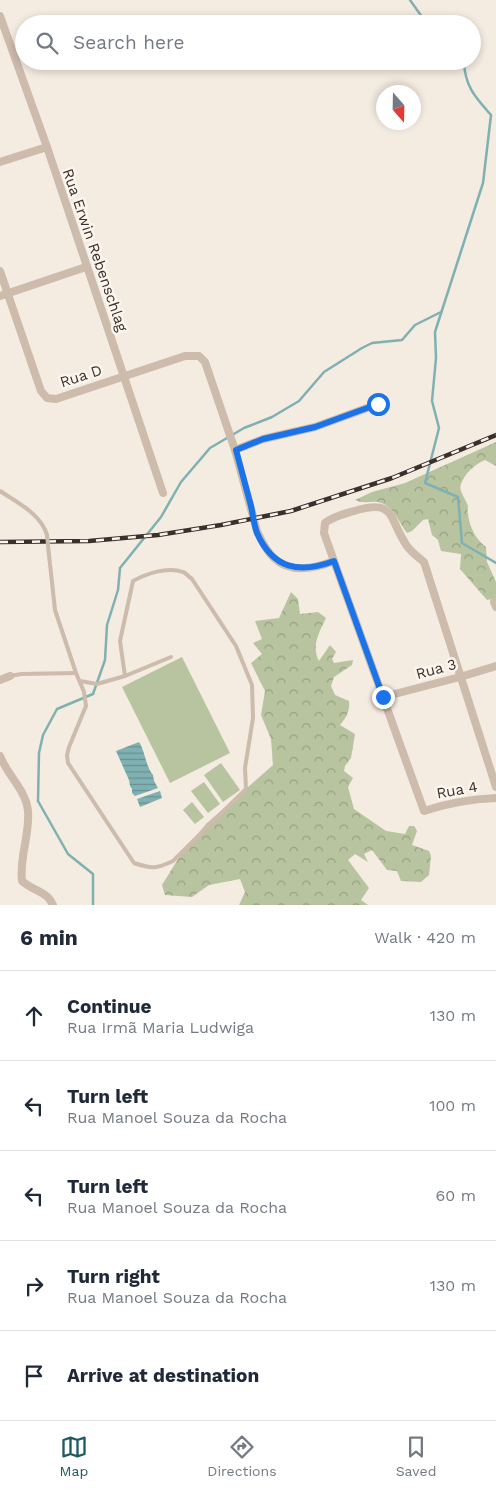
<!DOCTYPE html>
<html lang="en">
<head>
<meta charset="utf-8">
<style>
  body { margin:0; font-family:"Work Sans",sans-serif; background:#f6f6f7; color:#1f2937 }
  .compass { position:absolute; left:376px; top:85px; width:45px; height:45px; border-radius:50%; background:#fff; box-shadow:0 2px 8px #0003; rotate:160deg }
  .stop { position:absolute; width:15px; height:15px; margin:-11px; border:4px solid #1a73e8; border-radius:50%; background:#fff }
  .stop.end { background:#1a73e8; border-color:#fff; box-shadow:0 1px 5px #0008 }
  .list { margin:0; padding:0; list-style:none }
  h2 { display:flex; justify-content:space-between; align-items:center; height:65px; margin:0; padding:0 20px; font-size:21px }
  h2 small { font-size:16px; font-weight:400; color:#747a83 }
  .list li { display:grid; grid-template-columns:32px 1fr auto; gap:15px; align-items:center; box-sizing:border-box; height:90px; padding:0 20px; border-top:1px solid #e0e1e3 }
  .list b { display:block; font-size:19px; white-space:nowrap }
  .list p { margin:0; font-size:16px; white-space:nowrap; color:#747a83 }
  .list em { font-size:16px; font-style:normal; color:#747a83 }
  .icon { flex:none; width:28px; height:28px; fill:none; stroke:currentColor; stroke-width:2; stroke-linecap:round; stroke-linejoin:round }
  .map { position:relative; flex:none; width:496px; height:905px; overflow:hidden }
  .search { position:absolute; background:#fff; box-shadow:0 2px 8px #0003; left:15px; right:15px; top:15px; height:55px; display:flex; align-items:center; gap:12px; box-sizing:border-box; padding:0 18px; border-radius:28px; color:#747a83; font-size:19px }
  .sheet { height:515px; background:#fff }
  nav { display:flex; justify-content:space-around; align-items:center; box-sizing:border-box; height:70px; border-top:1px solid #e0e1e3; background:#fff; font-size:14px; color:#747a83 }
  nav a { display:grid; justify-items:center; gap:2px }
  nav .on { color:#1f5a5e }
  .map>svg:first-child { display:block }
</style>
</head>
<body>
<div class="map">
<svg width="496" height="905" viewBox="0 0 496 905">
  <defs>
    <pattern id="forest-crowns" width="20" height="18" patternUnits="userSpaceOnUse" patternTransform="scale(1.25)"><rect width="20" height="18" fill="#b8c4a0"/><path d="M2 6a3 3 0 1 1 6 0M12 15a3 3 0 1 1 6 0" fill="none" stroke="#97a083"/></pattern>
    <pattern id="water-rules" width="6" height="5" patternUnits="userSpaceOnUse" patternTransform="scale(1.25)"><rect width="6" height="5" fill="#7fb0b2"/><path d="M0 2.5h6" fill="none" stroke="#699091"/></pattern>
  </defs>
  <rect width="100%" height="100%" fill="#f4ebe1"/>
  <!-- forest -->
  <g fill="url(#forest-crowns)">
    <path d="M496,442V466L485,460C475,464 465,473 461,484C458,491 466,499 468,506C468,509 467,511 468,514C469,526 476,540 486,547L487,562L496,582V598L487,600L460,569L461,554L441,551L438,540L432,535L428,519L423,520L412,531L407,533C398,522 394,505 378,502C370,501 362,504 355,500L372,492L405,483Z"/>
    <path d="M291,592L298,599L300,614L318,612L326,618C319,633 311,646 319,661L330,645L336,652L332,659L334,663L353,660L352,665L334,677L331,686L335,695L349,701C350,712 346,718 340,725L355,734L351,758L345,766L344,771L353,778L348,787L354,809L386,831L405,834L409,826H414L417,831L412,845L429,851L431,856L429,875L421,882L401,881L397,871L387,870L372,850L364,854L368,862L355,854L348,860L369,888L361,900L368,905H239L245,892L240,879L209,885L192,897L165,895L162,885L183,851L207,823L273,765L271,739L261,715L265,691L251,663L262,654L253,643L262,639L255,621L279,618Z"/>
  </g>
  <!-- pitch -->
  <g fill="#b8c4a0">
    <polygon points="182,657 230,753 170,783 122,687"/>
    <polygon points="221,763 240,790 223,802 204,775"/>
    <polygon points="204,782 220,804 208,813 191,791"/>
    <polygon points="192,802 204,817 195,824 183,810"/>
  </g>
  <!-- water -->
  <g fill="url(#water-rules)">
    <path d="M139,742C145,751 146,767 153,775L154,781L158,788L135,796L132,793V789L130,786L129,780L116,751Z"/>
    <polygon points="160,791 162,798 140,807 137,799"/>
  </g>
  <g fill="none" stroke-linecap="round" stroke-linejoin="round">
    <!-- stream -->
    <g stroke="#7fb0b2" stroke-width="2.5">
      <polyline points="410,0 427,24"/>
      <path d="M463,61L464,62C465,87 476,98 491,115L483,183L435,332L436,358L432,401L439,428L425,483L458,497L462,543L496,563"/>
      <polyline points="93,905 93,874 68,854 38,801 39,753 43,735 57,709 93,694 105,660 107,625 118,590 120,568 161,517 181,482 210,448 244,428 272,417 299,401 324,372 362,348 372,343 402,340 415,325 441,312"/>
    </g>
    <!-- lane -->
    <g stroke="#cdbbac" stroke-width="4">
      <path d="M0,491C18,503 41,514 47,535"/>
      <path d="M49,555L55,610L76,673L84,692L86,706L69,747L67,755L68,763L134,863C152,869 156,869 173,861L246,789L245,768L253,718L252,685L236,646L192,579C189,577 186,573 183,572C167,566 146,574 133,581L120,641L125,676L97,684L80,681"/>
      <polyline points="10,676 21,674 76,673"/>
      <polyline points="125,676 171,657"/>
    </g>
    <!-- street -->
    <g stroke="#cdbbac" stroke-width="8">
      <polyline points="0,16 47,147 163,493"/>
      <polyline points="0,162 47,147"/>
      <path d="M0,271L41,391L47,398L56,399L185,356H199L205,362L235,450L257,531C261,540 266,551 274,558C290,574 316,568 334,561L424,811C448,803 471,799 496,798"/>
      <polyline points="0,296 86,267"/>
      <polyline points="235,450 263,439 315,427 378,404"/>
      <path d="M334,561L324,533L325,523C334,516 344,514 354,511C397,498 388,519 407,546C411,552 418,557 424,562L496,787"/>
      <polyline points="494,602 496,607"/>
      <polyline points="0,680 10,676"/>
      <polyline points="383,697 460,677 496,666"/>
      <path d="M0,756C7,775 26,790 28,811C30,835 19,858 22,881C33,891 47,891 53,905"/>
    </g>
    <defs>
      <polyline id="rail" points="0,542 89,541 158,535 221,525 291,511 392,478 496,435"/>
    </defs>
    <!-- rail casing -->
    <use href="#rail" stroke="#3b302b" stroke-width="4.5"/>
    <!-- rail -->
    <use href="#rail" stroke="#fbf5ee" stroke-width="2.5" stroke-dasharray="8" stroke-linecap="butt"/>
    <!-- lane-bridge -->
    <polyline stroke="#cdbbac" stroke-width="4" points="47,535 49,555"/>
  </g>
  <g fill="none" stroke-linecap="round" stroke-linejoin="round">
    <!-- route -->
    <path stroke="#1a73e8" stroke-width="6" d="M378,404L315,427L263,439L236,450C241,469 246,488 251,506C253,515 254,525 257,533C273,569 299,574 334,561L383,697"/>
  </g>
  <g text-anchor="middle" stroke-width="5" stroke-linejoin="round" paint-order="stroke">
    <!-- street labels -->
    <g font-size="15" fill="#3b302b" stroke="#fbf5ee">
      <text transform="translate(95 250) rotate(71)" y="5">Rua Erwin Rebenschlag</text>
      <text transform="translate(81 376) rotate(-18)" y="5">Rua D</text>
      <text transform="translate(436 669) rotate(-15)" y="5">Rua 3</text>
      <text transform="translate(457 790) rotate(-10)" y="5">Rua 4</text>
    </g>
  </g>
</svg>
<svg class="compass" viewBox="-18 -18 36 36"><path d="M0-13l5 13h-10z" fill="#e53935"/><path d="M0 13l5-13h-10z" fill="#747a83"/></svg>
<div class="stop" style="left:378px;top:404px"></div>
<div class="stop end" style="left:383px;top:697px"></div>
<div class="search"><svg class="icon" aria-label="search" viewBox="0 0 24 24"><circle cx="10" cy="10" r="6"/><path d="M15 15l6 6"/></svg>Search here</div>
</div>
<section class="sheet">
<h2>6 min<small>Walk · 420 m</small></h2>
<ul class="list">
<li><svg class="icon" aria-label="ahead" viewBox="0 0 24 24"><path d="M12 20V5M6 11l6-6 6 6"/></svg><div><b>Continue</b><p>Rua Irmã Maria Ludwiga</p></div><em>130 m</em></li>
<li><svg class="icon" aria-label="left" viewBox="0 0 24 24"><path d="M17 20v-9H6M10 6l-5 5 5 5"/></svg><div><b>Turn left</b><p>Rua Manoel Souza da Rocha</p></div><em>100 m</em></li>
<li><svg class="icon" aria-label="left" viewBox="0 0 24 24"><path d="M17 20v-9H6M10 6l-5 5 5 5"/></svg><div><b>Turn left</b><p>Rua Manoel Souza da Rocha</p></div><em>60 m</em></li>
<li><svg class="icon" aria-label="right" viewBox="0 0 24 24"><path d="M7 20v-9h11M14 6l5 5-5 5"/></svg><div><b>Turn right</b><p>Rua Manoel Souza da Rocha</p></div><em>130 m</em></li>
<li><svg class="icon" aria-label="arrive" viewBox="0 0 24 24"><path d="M6 21V4h12l-3 4 3 4H6"/></svg><div><b>Arrive at destination</b></div></li>
</ul>
</section>
<nav>
<a class="on"><svg class="icon" aria-label="map" viewBox="0 0 24 24"><path d="M3 6l6-2 6 2 6-2v14l-6 2-6-2-6 2zM9 4v14M15 6v14"/></svg>Map</a>
<a><svg class="icon" aria-label="directions" viewBox="0 0 24 24"><path d="M12 3l9 9-9 9-9-9zM9 14v-3h6M13 9l2 2-2 2"/></svg>Directions</a>
<a><svg class="icon" aria-label="saved" viewBox="0 0 24 24"><path d="M7 4h10v16l-5-4-5 4z"/></svg>Saved</a>
</nav>
</body>
</html>
